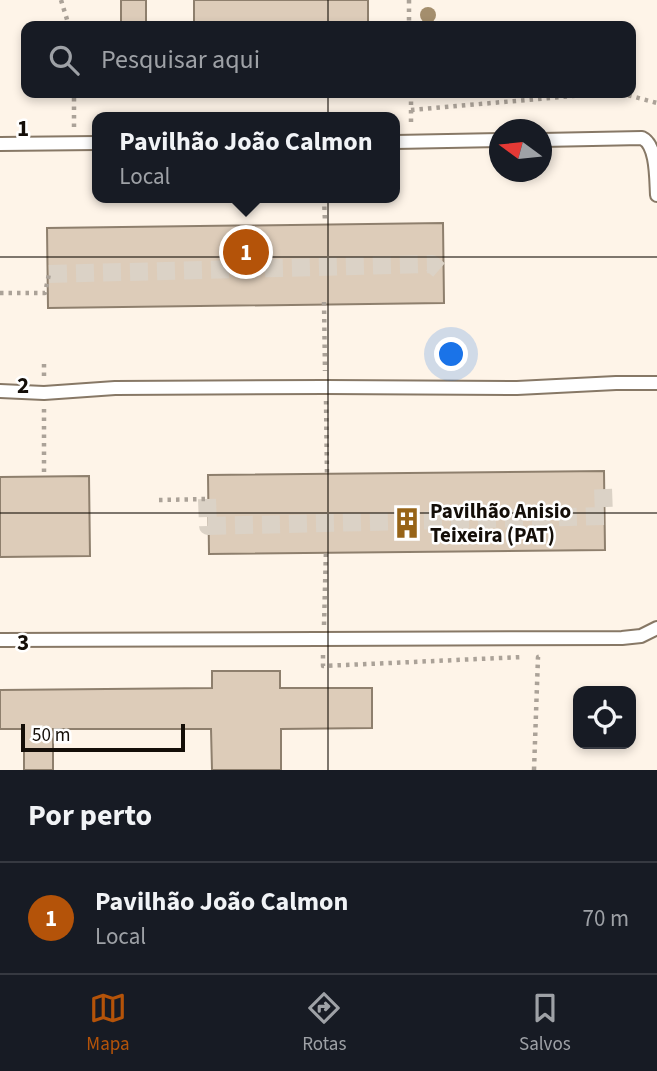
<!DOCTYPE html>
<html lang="pt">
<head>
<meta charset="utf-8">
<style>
  body { margin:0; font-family:"Source Sans 3",sans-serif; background:#20242c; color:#f1f3f6 }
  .controls { position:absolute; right:21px; bottom:21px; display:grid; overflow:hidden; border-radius:14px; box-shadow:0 4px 10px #0003 }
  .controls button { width:63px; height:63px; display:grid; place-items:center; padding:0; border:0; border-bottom:2px solid #363941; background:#171b24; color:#f1f3f6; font:35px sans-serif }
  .compass { position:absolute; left:489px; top:119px; width:63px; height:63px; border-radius:50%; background:#171b24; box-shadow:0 4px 10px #0003; rotate:285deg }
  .scale { position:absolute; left:21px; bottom:18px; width:164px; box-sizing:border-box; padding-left:7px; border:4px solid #140e08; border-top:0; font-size:19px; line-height:24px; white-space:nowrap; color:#140e08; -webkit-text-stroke:5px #fff; paint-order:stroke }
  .you { position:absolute; left:452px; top:355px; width:24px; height:24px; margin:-18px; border:5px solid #fff; border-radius:50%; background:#1a73e8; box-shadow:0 0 0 10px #1a73e833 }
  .badge { display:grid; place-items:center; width:46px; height:46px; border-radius:50%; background:#b45309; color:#fff; font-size:23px; font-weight:700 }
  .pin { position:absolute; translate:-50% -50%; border:4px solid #fff; box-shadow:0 2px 7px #0006 }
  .popup { position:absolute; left:92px; top:112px; width:308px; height:91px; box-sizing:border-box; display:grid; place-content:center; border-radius:14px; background:#171b24; filter:drop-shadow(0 2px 5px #0005); font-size:23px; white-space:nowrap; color:#9ea1a6 }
  .popup b { font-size:26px; color:#f1f3f6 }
  .popup::after { content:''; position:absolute; left:50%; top:100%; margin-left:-14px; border:14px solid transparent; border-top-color:#171b24 }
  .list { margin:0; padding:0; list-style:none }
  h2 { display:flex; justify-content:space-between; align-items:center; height:91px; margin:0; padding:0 28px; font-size:30px }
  h2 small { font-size:23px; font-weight:400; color:#9ea1a6 }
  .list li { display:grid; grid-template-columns:46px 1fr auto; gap:21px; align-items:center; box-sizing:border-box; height:112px; padding:0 28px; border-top:2px solid #363941 }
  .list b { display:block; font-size:26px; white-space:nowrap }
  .list p { margin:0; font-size:23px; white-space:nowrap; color:#9ea1a6 }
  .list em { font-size:23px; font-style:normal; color:#9ea1a6 }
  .icon { flex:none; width:38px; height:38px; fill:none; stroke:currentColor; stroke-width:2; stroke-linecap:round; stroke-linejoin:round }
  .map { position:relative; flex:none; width:657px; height:770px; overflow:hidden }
  .search { position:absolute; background:#171b24; box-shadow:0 4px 10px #0003; left:21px; right:21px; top:21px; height:77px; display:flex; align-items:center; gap:18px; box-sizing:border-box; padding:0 24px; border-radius:14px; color:#9ea1a6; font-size:26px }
  .sheet { height:203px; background:#171b24 }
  nav { display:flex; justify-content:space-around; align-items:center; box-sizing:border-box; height:98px; border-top:2px solid #363941; background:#171b24; font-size:19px; color:#9ea1a6 }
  nav a { display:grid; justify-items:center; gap:4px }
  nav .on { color:#b45309 }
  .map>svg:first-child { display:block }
</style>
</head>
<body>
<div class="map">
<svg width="657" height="770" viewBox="0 0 657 770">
  <rect width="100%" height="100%" fill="#fef4e8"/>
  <!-- building -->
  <g fill="#ddccb9" stroke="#8e7f6d" stroke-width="2">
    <rect x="121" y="0" width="25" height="26"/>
    <rect x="194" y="0" width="174" height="26"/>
    <polygon points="443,223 444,303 48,308 47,228"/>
    <polygon points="604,471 605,550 209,554 208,475"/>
    <polygon points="89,476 90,556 0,557 0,477"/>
    <polygon points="212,671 280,671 280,688 372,688 372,728 281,729 281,770 212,770 211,729 53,729 53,770 24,770 24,729 0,729 0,690 212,688"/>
  </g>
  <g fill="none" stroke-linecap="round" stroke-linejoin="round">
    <!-- pedestrian-tunnel -->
    <g stroke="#dbd2c6" stroke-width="18" stroke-dasharray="18 9" stroke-linecap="butt">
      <polyline points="49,274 432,264 439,270"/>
      <polyline points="207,499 208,526 604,516 603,488"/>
    </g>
    <defs>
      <g id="service">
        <path d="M542,140L642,138C657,145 656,178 657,195"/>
        <polyline points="395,142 500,140"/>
        <polyline points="0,144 97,143"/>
        <polyline points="0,391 44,393 115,388 325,387 517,388 616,383 657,383"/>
        <polyline points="0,640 622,638 641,636 657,628"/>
      </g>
    </defs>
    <!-- service casing -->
    <use href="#service" stroke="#877866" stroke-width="16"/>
    <!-- path -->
    <g stroke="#aba298" stroke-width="4.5" stroke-dasharray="3.5 5" stroke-linecap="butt">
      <polyline points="61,0 69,26"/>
      <polyline points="409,0 409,26"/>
      <polyline points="411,93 411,127"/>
      <polyline points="620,93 657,103"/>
      <polyline points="411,110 607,93"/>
      <polyline points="74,127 74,93"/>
      <polyline points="324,198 325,222"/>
      <polyline points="0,293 45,293 49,274"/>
      <polyline points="324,302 325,371"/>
      <polyline points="44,364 44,380"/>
      <polyline points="326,401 327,474"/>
      <polyline points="44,472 44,409"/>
      <polyline points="159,500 207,499"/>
      <polyline points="324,625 326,549"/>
      <polyline points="323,655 323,666 523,657"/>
      <polyline points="534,770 538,657 543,656"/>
    </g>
    <!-- service -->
    <use href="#service" stroke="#fff" stroke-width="12"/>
  </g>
  <!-- trees -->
  <circle fill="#a48e6d" cx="428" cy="15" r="8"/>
  <!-- grid -->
  <path fill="none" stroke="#140e08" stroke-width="2" stroke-opacity="0.55" d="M328,0V26M328,93V770M0,257H657M0,513H657"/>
  <!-- icons -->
  <defs>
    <symbol id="building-bare" viewBox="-9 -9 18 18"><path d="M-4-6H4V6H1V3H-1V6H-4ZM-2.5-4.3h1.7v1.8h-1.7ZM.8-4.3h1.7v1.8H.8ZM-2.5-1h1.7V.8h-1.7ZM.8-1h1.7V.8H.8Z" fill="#976418" stroke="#fff" stroke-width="2.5" paint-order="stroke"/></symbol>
  </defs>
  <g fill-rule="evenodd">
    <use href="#building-bare" x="385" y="501" width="44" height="44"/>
  </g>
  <g text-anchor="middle" stroke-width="5" stroke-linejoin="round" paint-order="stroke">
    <!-- poi labels -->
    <g font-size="21" font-weight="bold" fill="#140e08" stroke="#fff" text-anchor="start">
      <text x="430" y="518">Pavilhão Anisio<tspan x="430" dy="24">Teixeira (PAT)</tspan></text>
    </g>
  </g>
  <g font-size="23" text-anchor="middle" font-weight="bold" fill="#140e08" stroke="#fff" stroke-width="5" stroke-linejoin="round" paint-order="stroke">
    <text x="23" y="136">1</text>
    <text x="23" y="393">2</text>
    <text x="23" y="650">3</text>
  </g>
</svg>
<div class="controls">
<button><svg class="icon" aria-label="locate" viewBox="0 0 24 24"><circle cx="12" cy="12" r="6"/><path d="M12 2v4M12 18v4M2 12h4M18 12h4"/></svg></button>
</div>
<svg class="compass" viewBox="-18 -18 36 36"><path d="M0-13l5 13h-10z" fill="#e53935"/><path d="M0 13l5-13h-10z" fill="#9ea1a6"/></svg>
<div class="scale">50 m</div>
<div class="you"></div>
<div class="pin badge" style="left:246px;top:252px">1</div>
<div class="popup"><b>Pavilhão João Calmon</b>Local</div>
<div class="search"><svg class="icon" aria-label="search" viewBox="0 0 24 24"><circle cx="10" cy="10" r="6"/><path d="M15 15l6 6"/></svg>Pesquisar aqui</div>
</div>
<section class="sheet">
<h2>Por perto<small></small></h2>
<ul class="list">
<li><span class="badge">1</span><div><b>Pavilhão João Calmon</b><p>Local</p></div><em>70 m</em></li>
</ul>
</section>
<nav>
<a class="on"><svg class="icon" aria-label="map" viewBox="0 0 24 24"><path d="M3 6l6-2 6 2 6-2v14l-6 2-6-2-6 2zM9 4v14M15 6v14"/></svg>Mapa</a>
<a><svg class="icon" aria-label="directions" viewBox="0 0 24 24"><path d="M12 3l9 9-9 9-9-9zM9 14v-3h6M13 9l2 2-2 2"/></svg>Rotas</a>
<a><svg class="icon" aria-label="saved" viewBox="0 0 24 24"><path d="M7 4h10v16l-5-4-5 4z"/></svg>Salvos</a>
</nav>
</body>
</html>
